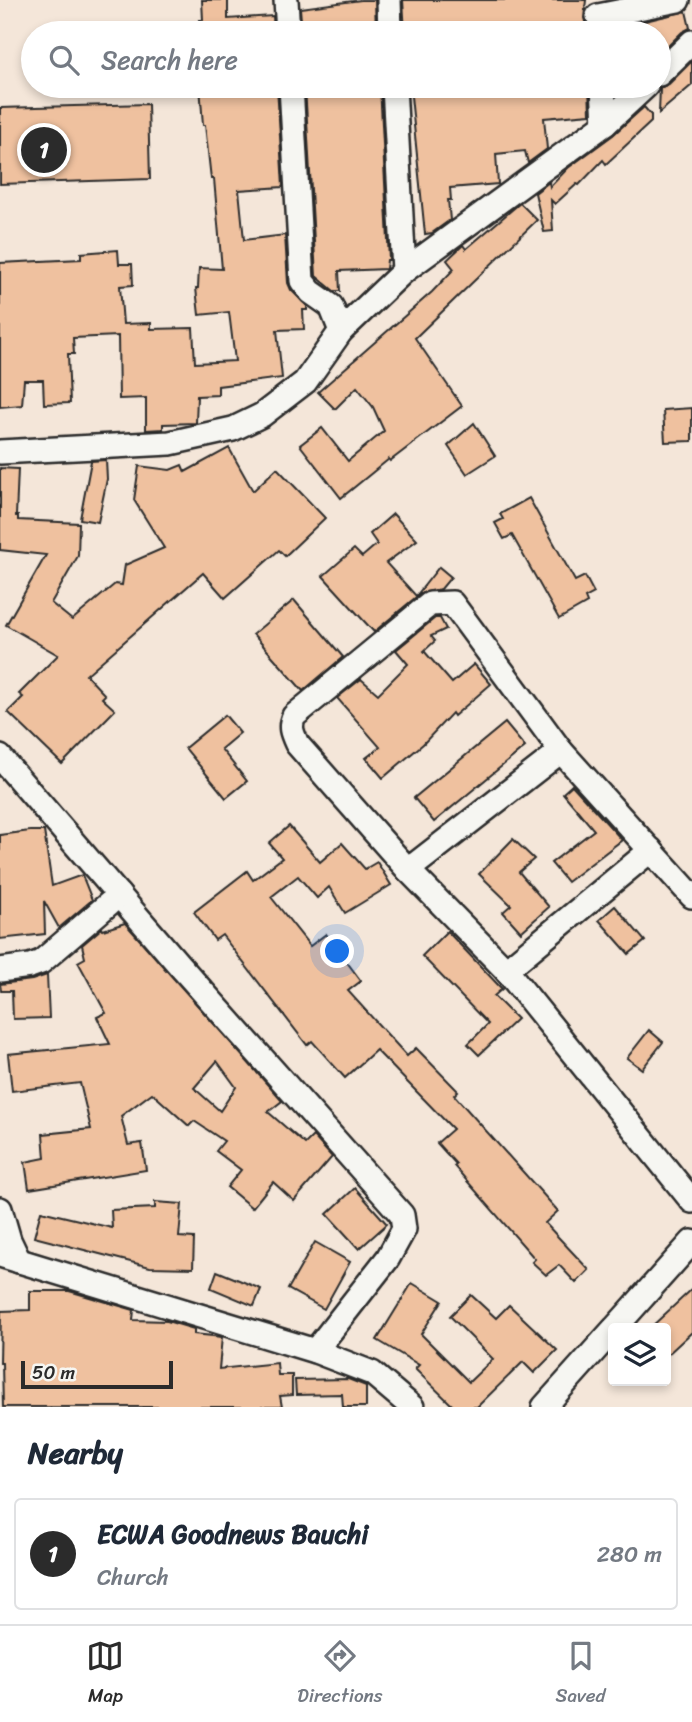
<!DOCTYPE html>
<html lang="en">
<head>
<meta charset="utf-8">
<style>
  body { margin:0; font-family:Sriracha,sans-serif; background:#f6f6f7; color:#1f2937 }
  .controls { position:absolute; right:21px; bottom:21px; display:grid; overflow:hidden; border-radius:7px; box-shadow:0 4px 10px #0003 }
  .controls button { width:63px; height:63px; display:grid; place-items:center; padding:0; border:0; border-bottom:2px solid #e0e1e3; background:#fff; color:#1f2937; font:35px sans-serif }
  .scale { position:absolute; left:21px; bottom:18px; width:152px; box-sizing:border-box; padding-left:7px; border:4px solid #2b2b2b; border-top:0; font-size:19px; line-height:24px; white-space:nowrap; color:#2b2b2b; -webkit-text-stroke:5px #f6f6f2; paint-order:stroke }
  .you { position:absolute; left:338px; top:952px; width:24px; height:24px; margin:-18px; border:5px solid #fff; border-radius:50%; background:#1a73e8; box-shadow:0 0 0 10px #1a73e833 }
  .badge { display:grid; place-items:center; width:46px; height:46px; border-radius:50%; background:#2b2b2b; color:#fff; font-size:23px; font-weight:700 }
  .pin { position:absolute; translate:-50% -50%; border:4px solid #fff; box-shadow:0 2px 7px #0006 }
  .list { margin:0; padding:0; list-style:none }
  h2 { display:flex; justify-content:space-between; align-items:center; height:91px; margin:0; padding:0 28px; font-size:30px }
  h2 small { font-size:23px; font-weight:400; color:#747a83 }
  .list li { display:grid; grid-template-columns:46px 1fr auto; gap:21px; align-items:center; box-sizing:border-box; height:112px; margin:0 14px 14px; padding:0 14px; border:2px solid #e0e1e3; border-radius:7px }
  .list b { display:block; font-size:26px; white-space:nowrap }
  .list p { margin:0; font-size:23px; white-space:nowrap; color:#747a83 }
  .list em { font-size:23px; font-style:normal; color:#747a83 }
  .icon { flex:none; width:38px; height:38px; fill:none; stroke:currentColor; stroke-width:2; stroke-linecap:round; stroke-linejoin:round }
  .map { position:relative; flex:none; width:692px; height:1407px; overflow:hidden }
  .search { position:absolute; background:#fff; box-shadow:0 4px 10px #0003; left:21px; right:21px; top:21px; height:77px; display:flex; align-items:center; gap:18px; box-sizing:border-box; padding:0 24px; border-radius:38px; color:#747a83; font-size:26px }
  .sheet { height:217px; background:#fff }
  nav { display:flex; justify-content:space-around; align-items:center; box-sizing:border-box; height:98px; border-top:2px solid #e0e1e3; background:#fff; font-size:19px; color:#747a83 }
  nav a { display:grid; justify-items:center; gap:4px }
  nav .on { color:#2b2b2b }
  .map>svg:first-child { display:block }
</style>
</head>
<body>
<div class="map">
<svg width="692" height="1407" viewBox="0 0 692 1407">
  <rect width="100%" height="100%" fill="#f4e6d9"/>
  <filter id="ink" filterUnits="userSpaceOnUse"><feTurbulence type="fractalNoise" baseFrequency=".0143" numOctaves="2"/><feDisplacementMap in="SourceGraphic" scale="14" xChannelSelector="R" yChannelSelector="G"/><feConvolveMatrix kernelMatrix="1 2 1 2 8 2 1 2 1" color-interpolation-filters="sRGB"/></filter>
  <g filter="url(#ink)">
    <!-- building -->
    <g fill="#efc19f" stroke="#2b2b2b" stroke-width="2" fill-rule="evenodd">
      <polygon points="202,0 228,0 228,19 273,16 274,33 200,33 199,20 203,20"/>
      <polygon points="361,0 375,0 376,33 302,33 300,8"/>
      <polygon points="403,0 586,0 584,18 588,33 405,33"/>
      <polygon points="686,11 690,28 682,32 659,55 659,33 639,33 637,23"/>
      <polygon points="692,61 692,85 659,113 660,88 669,84"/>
      <polygon points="200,86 277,86 283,187 239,190 244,240 285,235 288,283 291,290 307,306 307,310 303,310 304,329 277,330 282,378 218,386 218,395 197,396 196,423 163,424 163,429 146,430 146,398 119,399 118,336 73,338 74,354 68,354 70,403 44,404 43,380 24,380 22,405 0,407 0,263 81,259 81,253 118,250 119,264 132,264 133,285 120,286 123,324 151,323 151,329 193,328 195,363 235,361 229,312 199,315 196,288 198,288 199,268 222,269 214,179 211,179 205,125 203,125"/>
      <polygon points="305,86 380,86 389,260 387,260 386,269 339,271 340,291 334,291 316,276"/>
      <polygon points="410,86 589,86 590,114 544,118 547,149 528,163 525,151 496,154 498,184 450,188 451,200 448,200 450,220 432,233 425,234"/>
      <polygon points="148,104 150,179 0,184 0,108"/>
      <polygon points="644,107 651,115 651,122 606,164 603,160 579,185 577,184 555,204 551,200 553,231 544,232 535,193 549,182 550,187 568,168 613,135"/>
      <polygon points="520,203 537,220 415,338 462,406 390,461 389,459 341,498 300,445 322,428 348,461 384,431 373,407 357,387 335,409 318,392 432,292 454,269 447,260 463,245 466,249"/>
      <polygon points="692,408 692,441 665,442 663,410"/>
      <polygon points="474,423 495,456 467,474 448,446"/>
      <polygon points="229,448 253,491 277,468 325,518 285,556 279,550 225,598 203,573 86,675 105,695 102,698 115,710 62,764 8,712 23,697 19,694 58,655 6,625 46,555 0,550 0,468 18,469 16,516 18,516 18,520 79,523 78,556 51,603 72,620 115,584 122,585 125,565 164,548 134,500 139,466 170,470 182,465 185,472"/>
      <polygon points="106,460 107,479 98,522 80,519 91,461"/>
      <polygon points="529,498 575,581 585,576 594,593 585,598 587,603 559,619 512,535 504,539 495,523 503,519 500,514"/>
      <polygon points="393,514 417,540 386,563 416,596 439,567 451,577 441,589 421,593 374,632 323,576 354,549 362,557 377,544 370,534"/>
      <polygon points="294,600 343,657 303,691 253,634"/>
      <polygon points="435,618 440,618 446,629 431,636 435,641 424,651 452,683 474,664 491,684 454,716 452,713 423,744 383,778 366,758 380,747 337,698 361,679 378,694 408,664 396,650"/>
      <polygon points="225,715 240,733 221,749 247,781 226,798 185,748"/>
      <polygon points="505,723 525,747 434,822 414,798"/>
      <polygon points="572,785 622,840 567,882 551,863 594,830 563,793"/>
      <polygon points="289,826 320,862 342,843 365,869 377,862 391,885 345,913 329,887 317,898 298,876 271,897 310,946 326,934 361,981 348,991 407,1056 416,1048 458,1091 454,1095 558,1211 545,1223 589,1270 576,1283 559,1265 546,1275 532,1262 535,1259 454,1166 456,1164 437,1143 453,1129 376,1050 345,1078 312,1041 307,1045 222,935 215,940 194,912 247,871 253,880 282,858 269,843"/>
      <polygon points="30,831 44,831 52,886 82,875 92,900 59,928 44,901 45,934 0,939 0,835"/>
      <polygon points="513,839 534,859 519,872 549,907 521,932 503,912 511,905 479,874"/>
      <polygon points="615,906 645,941 629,954 599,920"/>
      <path d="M125,923L282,1101L268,1112L305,1144L313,1136L332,1157L294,1201L273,1182L252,1208L227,1187L241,1170L216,1151L224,1141L194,1121L189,1126L152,1093L121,1116L128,1145L142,1143L146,1170L29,1189L25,1162L45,1158L43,1134L91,1129L80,1083L12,1091L8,1054L110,1044L97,1017L106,1013L78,962L85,958L82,945L102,928L103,930ZM217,1061L236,1087L220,1111L194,1088Z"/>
      <polygon points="447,931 502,989 494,996 517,1019 479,1055 468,1044 488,1024 422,956"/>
      <polygon points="47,975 49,1018 13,1019 12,991 1,991 0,984 32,980"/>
      <polygon points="649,1030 663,1042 642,1069 627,1058"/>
      <polygon points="355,1188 387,1224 359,1249 327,1214"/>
      <polygon points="155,1202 182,1204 179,1237 194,1238 193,1268 150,1267 34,1237 41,1211 112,1228 111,1210 155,1208"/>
      <polygon points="315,1242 350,1262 324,1309 288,1289"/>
      <polygon points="217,1271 261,1289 254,1306 211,1288"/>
      <polygon points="412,1283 442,1301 421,1334 469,1382 493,1359 450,1316 471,1295 496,1318 509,1305 557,1350 534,1373 523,1362 477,1407 454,1407 415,1369 419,1365 377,1340"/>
      <polygon points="692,1289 692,1332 666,1356 666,1328 650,1328"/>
      <polygon points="30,1291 69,1291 134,1310 133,1320 167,1321 194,1329 194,1334 222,1337 219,1369 277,1363 278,1375 292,1375 292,1395 280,1396 282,1407 3,1407 2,1363 0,1363 1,1311 30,1310"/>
      <polygon points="348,1379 366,1386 366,1407 343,1407 342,1394 296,1395 295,1380"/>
    </g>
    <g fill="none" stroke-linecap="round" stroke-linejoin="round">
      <defs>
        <g id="minor">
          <polyline points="286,0 288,33"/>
          <polyline points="389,0 390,33"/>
          <polyline points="598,16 678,0"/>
          <polyline points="659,74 692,42"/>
          <polyline points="291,86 302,281 311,292 331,306 341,331"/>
          <polyline points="394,86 404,271"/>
          <polyline points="603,86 605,124"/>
          <polyline points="0,452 170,443 233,429 262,415 305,382 341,331 404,271 605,124 646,86"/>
          <polyline points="0,757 180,966 402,1215 404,1229 388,1258 315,1351"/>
          <polyline points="408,870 561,751"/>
          <path d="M692,896L561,751L452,603L430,604L294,716C289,727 292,733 297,744L408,870L506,970L692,1201"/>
          <polyline points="0,970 30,966 41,962 119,895"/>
          <polyline points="506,970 651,850"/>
          <polyline points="0,1209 9,1240 19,1261"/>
          <polyline points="0,1255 315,1351 372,1373 412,1407"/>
          <polyline points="615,1328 692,1242"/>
          <polyline points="544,1407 613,1330"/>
        </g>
      </defs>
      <!-- minor casing -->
      <use href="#minor" stroke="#2b2b2b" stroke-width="28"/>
      <!-- minor -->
      <use href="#minor" stroke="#f6f6f2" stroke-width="23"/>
    </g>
  </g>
</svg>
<div class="controls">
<button><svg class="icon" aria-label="layers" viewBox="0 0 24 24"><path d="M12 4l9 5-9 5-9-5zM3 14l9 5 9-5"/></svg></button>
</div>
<div class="scale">50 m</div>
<div class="you"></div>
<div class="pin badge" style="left:44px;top:150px">1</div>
<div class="search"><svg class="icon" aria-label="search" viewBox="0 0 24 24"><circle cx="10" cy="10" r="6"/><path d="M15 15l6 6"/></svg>Search here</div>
</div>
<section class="sheet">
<h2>Nearby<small></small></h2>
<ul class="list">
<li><span class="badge">1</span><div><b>ECWA Goodnews Bauchi</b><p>Church</p></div><em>280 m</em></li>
</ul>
</section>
<nav>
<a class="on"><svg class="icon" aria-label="map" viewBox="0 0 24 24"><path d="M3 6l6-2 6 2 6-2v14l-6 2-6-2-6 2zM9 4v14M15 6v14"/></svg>Map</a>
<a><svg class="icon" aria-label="directions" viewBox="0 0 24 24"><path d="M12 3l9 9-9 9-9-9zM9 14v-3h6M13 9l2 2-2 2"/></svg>Directions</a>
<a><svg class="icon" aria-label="saved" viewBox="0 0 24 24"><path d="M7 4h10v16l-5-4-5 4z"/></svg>Saved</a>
</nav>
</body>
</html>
